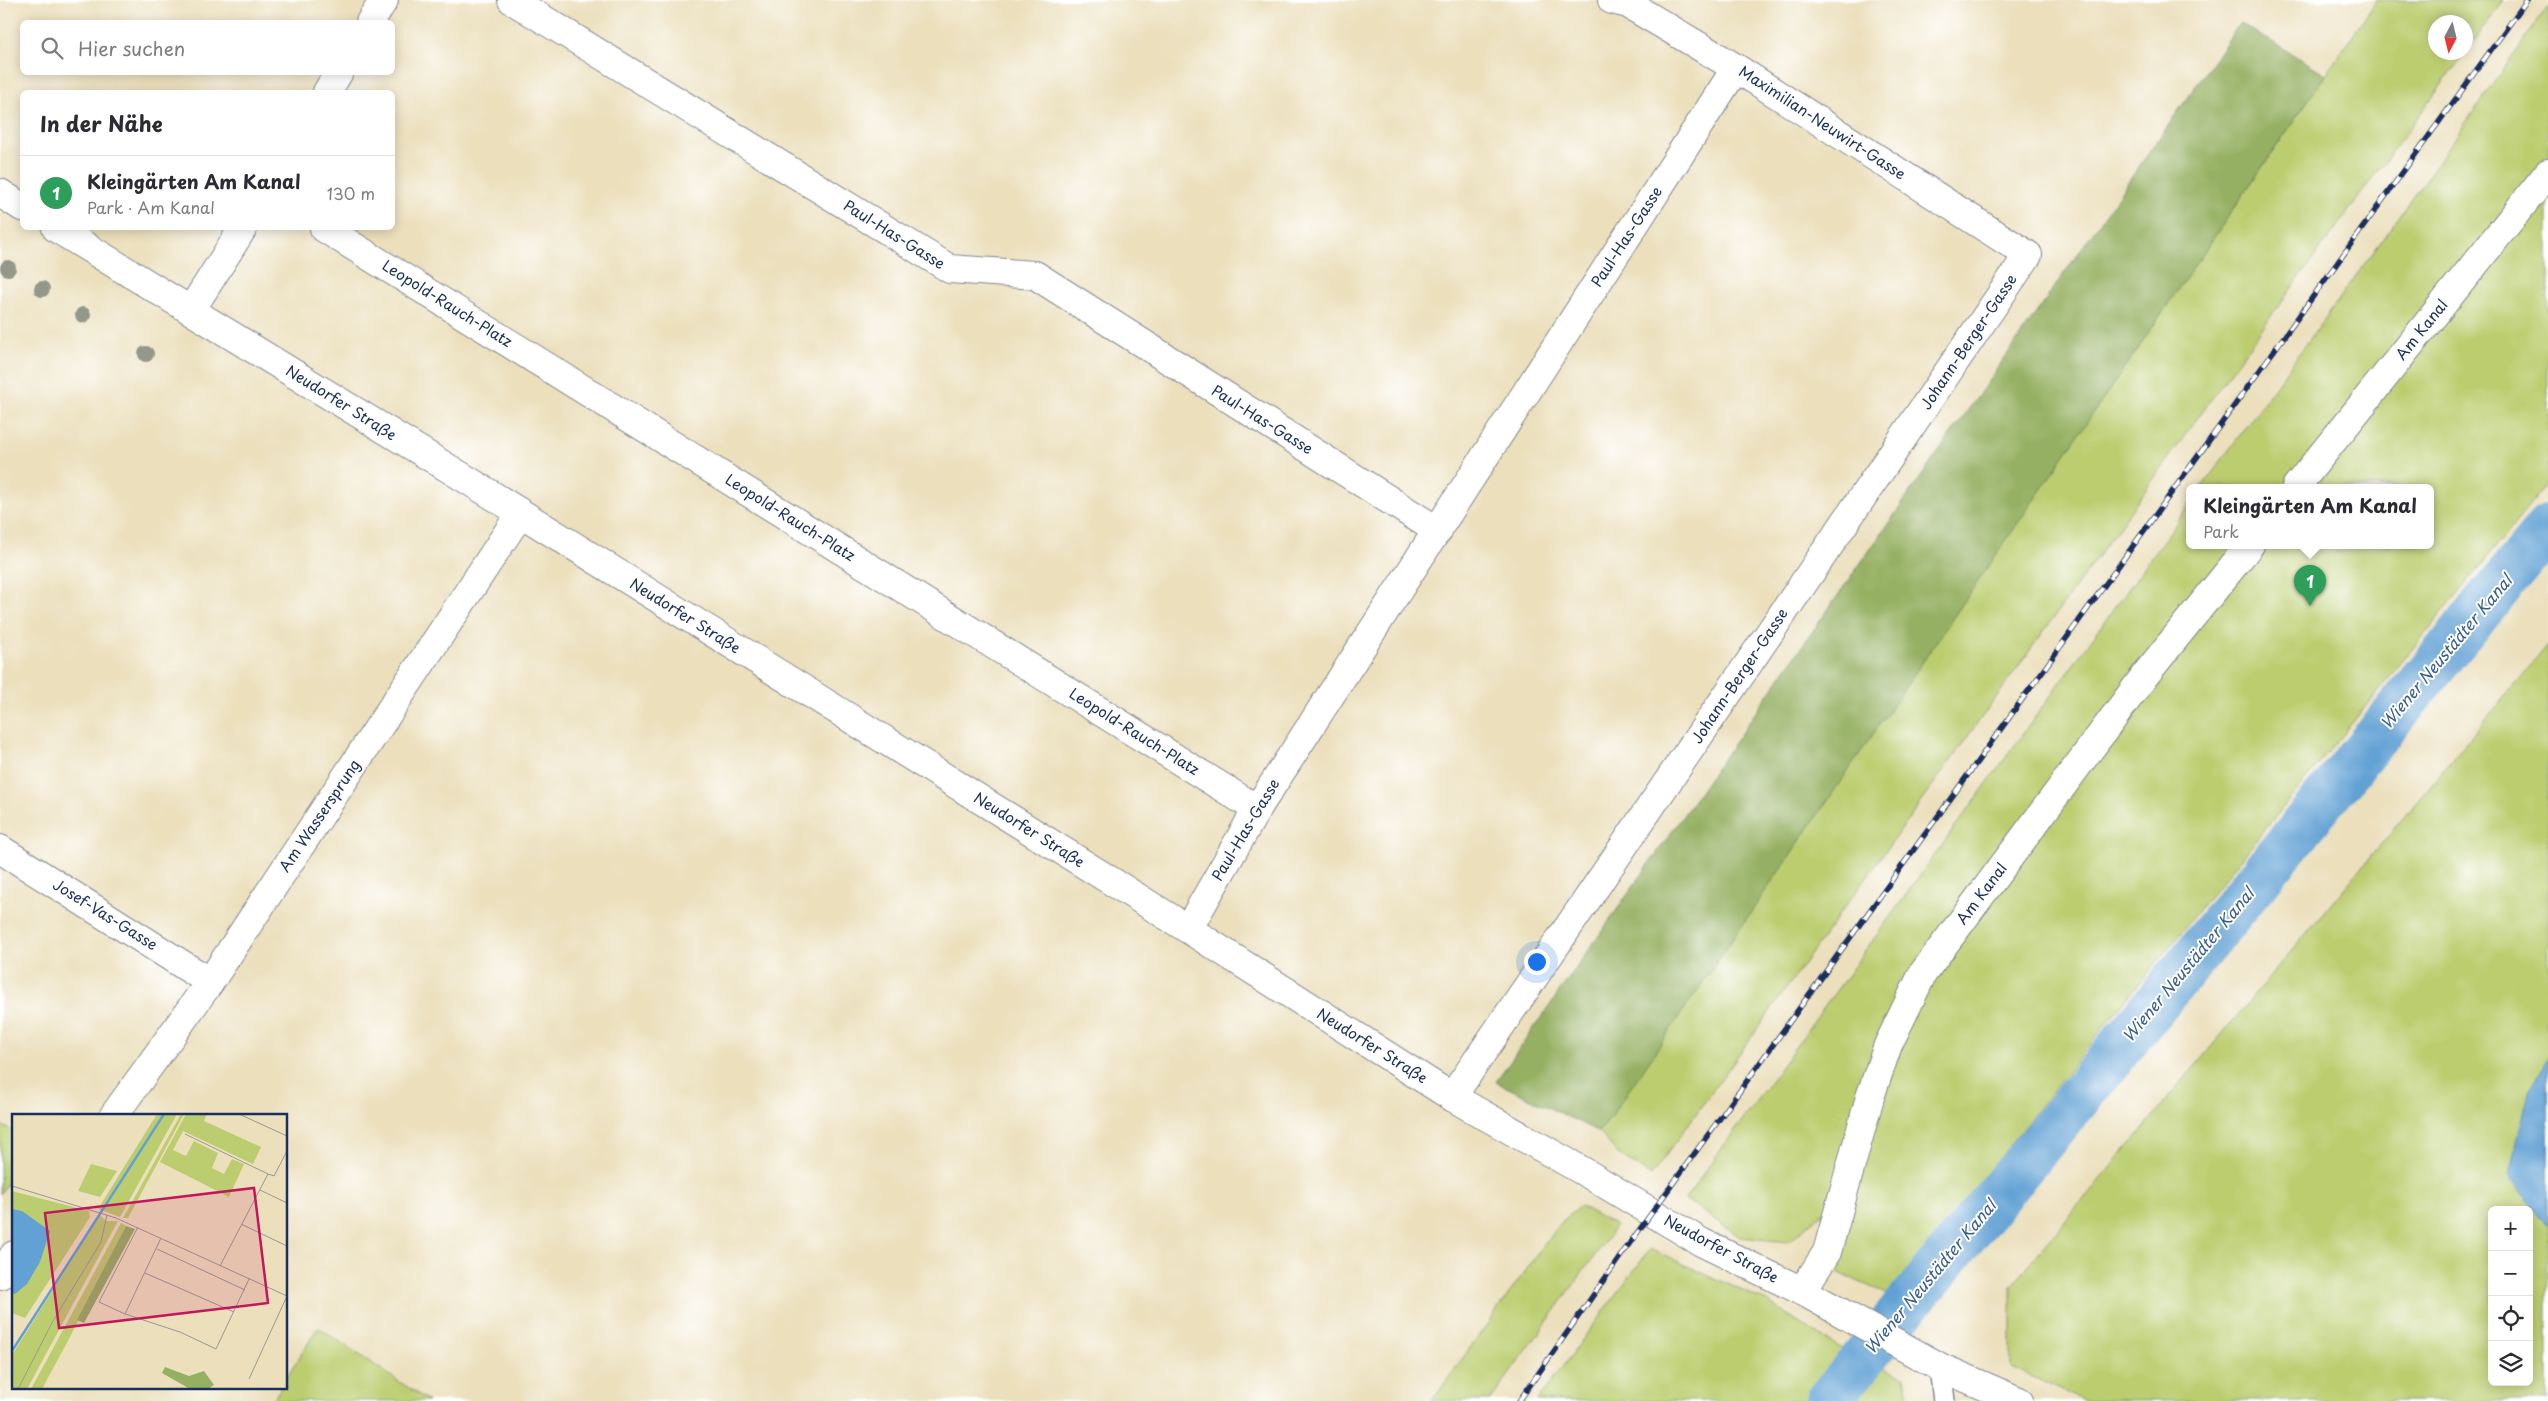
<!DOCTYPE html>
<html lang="de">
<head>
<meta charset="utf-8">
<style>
  body { margin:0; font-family:"Playpen Sans",sans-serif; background:#f7f7f7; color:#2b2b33 }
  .controls { position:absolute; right:15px; bottom:15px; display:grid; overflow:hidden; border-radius:8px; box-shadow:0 2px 12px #0003 }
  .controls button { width:45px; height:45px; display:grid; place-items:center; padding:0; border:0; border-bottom:1px solid #e1e1e2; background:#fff; color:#2b2b33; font:25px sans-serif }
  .compass { position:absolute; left:2428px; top:15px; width:45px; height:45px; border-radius:50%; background:#fff; box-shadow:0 2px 12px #0003; rotate:187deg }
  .you { position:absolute; left:1536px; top:961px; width:18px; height:18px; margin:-12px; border:4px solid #fff; border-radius:50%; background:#1a73e8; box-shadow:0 0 0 8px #1a73e833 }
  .badge { display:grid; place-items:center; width:32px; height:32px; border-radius:50%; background:#c8321e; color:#fff; font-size:16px; font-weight:700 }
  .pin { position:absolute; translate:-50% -41px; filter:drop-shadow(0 1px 2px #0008) }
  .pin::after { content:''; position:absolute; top:26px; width:18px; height:15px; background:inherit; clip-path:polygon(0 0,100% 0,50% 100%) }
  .popup { position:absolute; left:2186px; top:484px; width:248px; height:65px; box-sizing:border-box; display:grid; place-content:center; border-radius:8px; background:#fff; filter:drop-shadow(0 1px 4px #0005); font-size:16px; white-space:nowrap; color:#7c7c81 }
  .popup b { font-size:19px; color:#2b2b33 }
  .popup::after { content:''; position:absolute; left:50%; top:100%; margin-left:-10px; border:10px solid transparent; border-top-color:#fff }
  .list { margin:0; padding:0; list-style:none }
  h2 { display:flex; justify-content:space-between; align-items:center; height:65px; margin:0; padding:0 20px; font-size:21px }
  h2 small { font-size:16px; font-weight:400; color:#7c7c81 }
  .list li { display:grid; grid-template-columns:32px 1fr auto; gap:15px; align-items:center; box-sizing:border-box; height:75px; padding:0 20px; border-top:1px solid #e1e1e2 }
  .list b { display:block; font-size:19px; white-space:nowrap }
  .list p { margin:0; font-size:16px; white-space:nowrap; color:#7c7c81 }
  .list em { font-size:16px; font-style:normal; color:#7c7c81 }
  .icon { flex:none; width:28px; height:28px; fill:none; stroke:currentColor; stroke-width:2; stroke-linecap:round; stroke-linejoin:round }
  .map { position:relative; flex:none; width:2548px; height:1401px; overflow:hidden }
  .search { position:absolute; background:#fff; box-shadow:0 2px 12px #0003; left:20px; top:20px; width:375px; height:55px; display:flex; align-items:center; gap:12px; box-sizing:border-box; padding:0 18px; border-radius:8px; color:#7c7c81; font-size:19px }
  .panel { position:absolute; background:#fff; box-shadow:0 2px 12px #0003; left:20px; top:90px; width:375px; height:140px; border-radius:8px }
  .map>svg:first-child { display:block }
</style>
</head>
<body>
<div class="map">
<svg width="2548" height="1401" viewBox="0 0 2548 1401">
  <rect width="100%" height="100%" fill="#fff"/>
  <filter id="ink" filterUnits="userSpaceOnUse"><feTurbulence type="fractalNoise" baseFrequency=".02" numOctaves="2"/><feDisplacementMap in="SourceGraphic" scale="10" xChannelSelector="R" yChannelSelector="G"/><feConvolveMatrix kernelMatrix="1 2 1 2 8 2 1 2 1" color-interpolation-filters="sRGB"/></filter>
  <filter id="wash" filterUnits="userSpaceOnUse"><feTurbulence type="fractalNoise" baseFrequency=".0096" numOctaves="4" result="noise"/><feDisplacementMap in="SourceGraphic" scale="20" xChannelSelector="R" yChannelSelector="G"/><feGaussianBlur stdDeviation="1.12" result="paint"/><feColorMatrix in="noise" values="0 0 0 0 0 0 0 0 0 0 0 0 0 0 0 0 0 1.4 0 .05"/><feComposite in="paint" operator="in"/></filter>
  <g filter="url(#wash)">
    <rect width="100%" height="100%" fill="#ebdfbc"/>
    <!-- green -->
    <g fill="#bccd6f" stroke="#6c7e66" fill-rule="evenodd">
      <polygon points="2377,0 2504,0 2466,52 2466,22 2436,22 2436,52 2465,53 2266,323 1651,1176 1619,1155 1599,1132"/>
      <polygon points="2548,6 2548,483 2120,1007 1889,1295 1839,1273 1822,1213 1788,1242 1740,1237 1685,1199 2190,504 2190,545 2430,545 2430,487 2202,487 2412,199"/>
      <path d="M2548,645V1401H2084L2011,1367V1286ZM2492,1210H2529V1382H2492Z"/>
      <polygon points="0,1124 14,1132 14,1173 0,1194"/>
      <polygon points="1580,1206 1616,1226 1490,1401 1432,1401 1559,1224"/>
      <polygon points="1650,1249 1767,1302 1839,1347 1904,1377 1909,1401 1537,1401"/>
      <polygon points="318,1327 428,1401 273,1401 281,1387 286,1387 286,1379"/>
    </g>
    <!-- forest -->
    <polygon fill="#95b062" stroke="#587060" points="2240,23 2326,74 1605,1125 1599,1132 1496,1082"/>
    <!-- water -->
    <polygon fill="#62a1d4" stroke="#3e6899" points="2548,1058 2548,1226 2509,1175 2529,1091"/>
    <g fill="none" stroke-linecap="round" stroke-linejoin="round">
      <!-- canal -->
      <polyline stroke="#62a1d4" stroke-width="46" points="1828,1401 2548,528"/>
    </g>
  </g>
  <g filter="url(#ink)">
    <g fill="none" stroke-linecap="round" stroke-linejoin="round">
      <defs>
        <polyline id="lane" points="1940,1367 1944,1401"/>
        <g id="street">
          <polyline points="512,0 950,269 1035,275 1438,531"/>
          <polyline points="370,22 384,0"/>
          <polyline points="327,92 339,72"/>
          <polyline points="0,193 22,207"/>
          <polyline points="56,228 492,495 1188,929 1452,1097 1588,1174 1701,1242 1802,1291 1940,1367 2019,1401"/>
          <polyline points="324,228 1257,809"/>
          <polyline points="191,310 243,228"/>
          <polyline points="2296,487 2548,173"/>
          <polyline points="0,849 210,982"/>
          <polyline points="1188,929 1257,809 1736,68"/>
          <polyline points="1452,1097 2028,255 1736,68 1628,4 1612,0"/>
          <polyline points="114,1115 210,982 520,514"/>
          <polyline points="0,1275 14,1255"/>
          <polyline points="1802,1291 1827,1252 1870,1097 1888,1045 1923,973 2146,674 2250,545"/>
        </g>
      </defs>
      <!-- lane casing -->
      <use href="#lane" stroke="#83878d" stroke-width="24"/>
      <!-- street casing -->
      <use href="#street" stroke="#83878d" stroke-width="30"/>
      <!-- lane -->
      <use href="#lane" stroke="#fff" stroke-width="21"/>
      <!-- street -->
      <use href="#street" stroke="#fff" stroke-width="28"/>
      <defs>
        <polyline id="rail" points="1519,1401 1627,1247 2527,0"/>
      </defs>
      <!-- rail casing -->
      <use href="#rail" stroke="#1b2f5e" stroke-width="5.5"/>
      <!-- rail -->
      <use href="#rail" stroke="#fff" stroke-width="4" stroke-dasharray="11" stroke-linecap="butt"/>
    </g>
    <!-- trees -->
    <g fill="#93988b">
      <circle cx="8" cy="268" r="8"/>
      <circle cx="42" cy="289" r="8"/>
      <circle cx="83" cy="315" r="8"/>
      <circle cx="146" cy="354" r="8"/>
    </g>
  </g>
  <g text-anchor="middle" stroke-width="4" stroke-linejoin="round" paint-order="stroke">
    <!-- street labels -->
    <g font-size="15" fill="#1b2f5e" stroke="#fff">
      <text transform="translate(1822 123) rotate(33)" y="5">Maximilian-Neuwirt-Gasse</text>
      <text transform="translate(894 235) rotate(32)" y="5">Paul-Has-Gasse</text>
      <text transform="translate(1627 237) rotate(-57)" y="5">Paul-Has-Gasse</text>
      <text transform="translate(447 304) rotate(32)" y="5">Leopold-Rauch-Platz</text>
      <text transform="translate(2422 330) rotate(-51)" y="5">Am Kanal</text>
      <text transform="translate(1969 342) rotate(-56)" y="5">Johann-Berger-Gasse</text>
      <text transform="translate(341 403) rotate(32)" y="5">Neudorfer Straße</text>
      <text transform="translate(1262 420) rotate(32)" y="5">Paul-Has-Gasse</text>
      <text transform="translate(790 518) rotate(32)" y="5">Leopold-Rauch-Platz</text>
      <text transform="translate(685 616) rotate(32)" y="5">Neudorfer Straße</text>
      <text transform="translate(1740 676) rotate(-56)" y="5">Johann-Berger-Gasse</text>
      <text transform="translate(1134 732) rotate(32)" y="5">Leopold-Rauch-Platz</text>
      <text transform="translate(320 816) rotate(-56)" y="5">Am Wassersprung</text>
      <text transform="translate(1029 830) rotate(32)" y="5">Neudorfer Straße</text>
      <text transform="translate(1246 830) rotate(-59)" y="5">Paul-Has-Gasse</text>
      <text transform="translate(1982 894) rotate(-53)" y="5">Am Kanal</text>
      <text transform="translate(105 915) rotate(32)" y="5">Josef-Vas-Gasse</text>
      <text transform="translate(1372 1046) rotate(32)" y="5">Neudorfer Straße</text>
      <text transform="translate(1721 1249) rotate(28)" y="5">Neudorfer Straße</text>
    </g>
    <!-- water labels -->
    <g font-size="16" font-style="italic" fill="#375d8d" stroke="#fff">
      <text transform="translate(2446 652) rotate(-50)" y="6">Wiener Neustädter Kanal</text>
      <text transform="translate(2188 965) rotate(-50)" y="6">Wiener Neustädter Kanal</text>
      <text transform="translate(1930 1277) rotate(-50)" y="6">Wiener Neustädter Kanal</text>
    </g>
  </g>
  <!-- overview -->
  <g transform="translate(12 1114)">
    <rect width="275" height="275" fill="#ebdfbc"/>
    <path d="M145,0H165L108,103L86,95ZM169,0H172L116,104H111ZM174,0H195L192,7L249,33L241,50L171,17L161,36L174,42L182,27L206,39L200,54L212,60L220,45L232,50L217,83L148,48ZM79,50L105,57L88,83L66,77ZM0,77L77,97L78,103L13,204L0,199ZM88,101L94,107H106L15,275H0V241ZM109,109L114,112L58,223L30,275H19Z" fill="#bccd6f"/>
    <path d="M114,112L123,115L72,209L65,206ZM153,253L177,262L192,257L202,271L196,275H178L150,259Z" fill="#95b062"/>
    <path d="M0,95L10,97L38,117L28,148L15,170L3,180L0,179Z" fill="#62a1d4"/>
    <path fill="none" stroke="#62a1d4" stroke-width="2.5" d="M0,237L152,0"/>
    <path fill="none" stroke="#989996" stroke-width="1" d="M227,0L275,22M173,20L256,60M0,72L104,104L275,182M248,76L275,89M229,110L275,132M126,113L87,188L113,200L168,218L204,235L237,165M145,135L233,176M208,152L256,60L262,62L275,37M133,159L222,198M113,200L149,124M237,265L275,182M6,275L41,207L89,128L95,101"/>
    <path fill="#c2185b" fill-opacity="0.15" stroke="#c2185b" stroke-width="2.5" d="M242,74L256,189L47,214L33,99Z"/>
    <rect width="275" height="275" fill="none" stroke="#1b2f5e" stroke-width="2.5"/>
  </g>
</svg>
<div class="controls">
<button>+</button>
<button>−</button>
<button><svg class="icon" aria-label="locate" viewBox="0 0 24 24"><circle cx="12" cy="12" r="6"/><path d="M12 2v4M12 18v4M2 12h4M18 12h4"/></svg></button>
<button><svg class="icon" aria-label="layers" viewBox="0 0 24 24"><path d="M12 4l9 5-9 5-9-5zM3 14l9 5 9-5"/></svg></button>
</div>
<svg class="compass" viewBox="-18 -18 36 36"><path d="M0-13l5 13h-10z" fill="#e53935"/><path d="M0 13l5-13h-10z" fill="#7c7c81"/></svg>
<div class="you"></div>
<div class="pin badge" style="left:2310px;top:606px;background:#2e9e5b">1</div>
<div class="popup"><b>Kleingärten Am Kanal</b>Park</div>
<div class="search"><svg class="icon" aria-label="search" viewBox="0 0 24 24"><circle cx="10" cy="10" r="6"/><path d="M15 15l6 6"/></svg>Hier suchen</div>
<section class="panel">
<h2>In der Nähe<small></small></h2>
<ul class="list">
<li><span class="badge" style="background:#2e9e5b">1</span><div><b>Kleingärten Am Kanal</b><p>Park · Am Kanal</p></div><em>130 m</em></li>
</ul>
</section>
</div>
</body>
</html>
